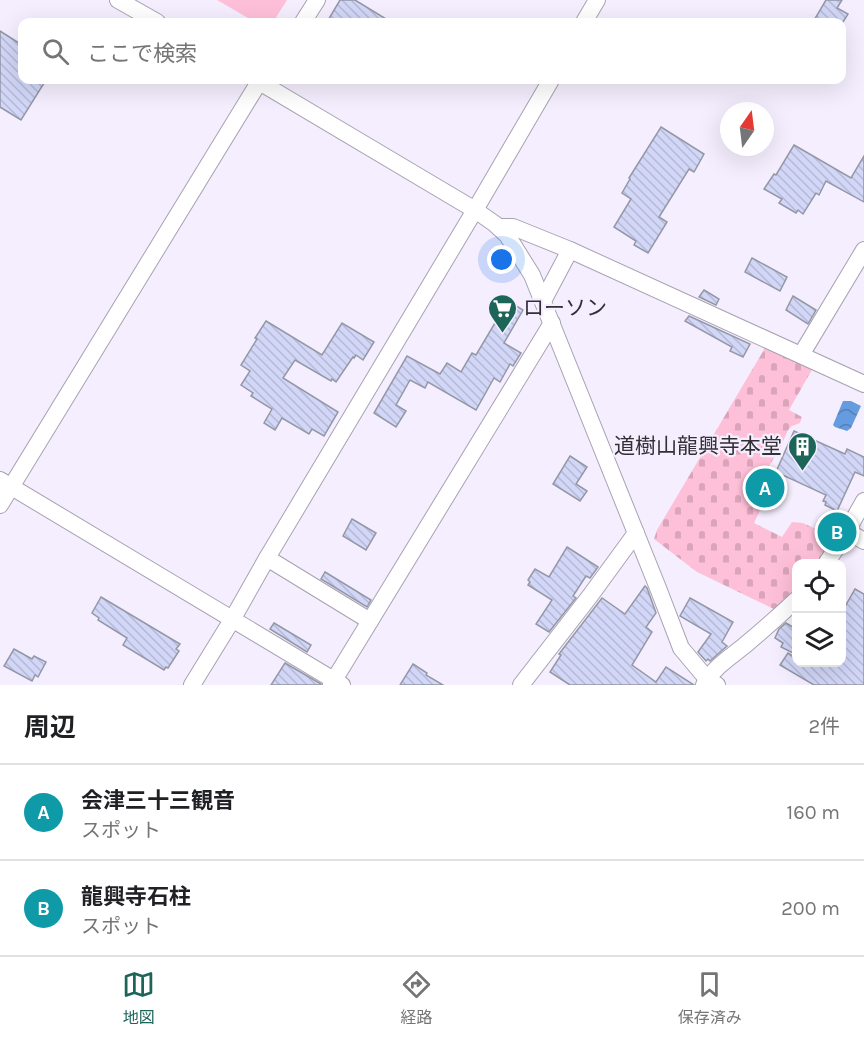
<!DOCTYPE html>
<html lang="ja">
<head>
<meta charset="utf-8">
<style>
  body { margin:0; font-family:Karla,"Noto Sans JP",sans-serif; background:#f6f6f6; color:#202124 }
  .controls { position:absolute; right:18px; bottom:18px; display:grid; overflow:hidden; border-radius:12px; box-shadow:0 6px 24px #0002 }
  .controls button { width:54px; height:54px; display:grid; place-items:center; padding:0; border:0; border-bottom:2px solid #e0e0e0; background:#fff; color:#202124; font:30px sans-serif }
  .compass { position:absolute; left:720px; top:102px; width:54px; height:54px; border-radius:50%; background:#fff; box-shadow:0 6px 24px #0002; rotate:14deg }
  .you { position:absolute; left:502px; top:260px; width:21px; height:21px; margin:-15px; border:4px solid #fff; border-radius:50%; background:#1a73e8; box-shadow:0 0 0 9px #1a73e833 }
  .badge { display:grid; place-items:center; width:39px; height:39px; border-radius:50%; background:#1e6559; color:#fff; font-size:20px; font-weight:700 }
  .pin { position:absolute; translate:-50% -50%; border:3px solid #fff; box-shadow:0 2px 6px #0006 }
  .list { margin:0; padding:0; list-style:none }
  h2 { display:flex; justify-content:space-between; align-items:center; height:78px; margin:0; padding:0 24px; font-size:26px }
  h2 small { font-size:20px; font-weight:400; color:#757577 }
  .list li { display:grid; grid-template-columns:39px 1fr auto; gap:18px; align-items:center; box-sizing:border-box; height:96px; padding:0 24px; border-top:2px solid #e0e0e0 }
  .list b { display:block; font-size:22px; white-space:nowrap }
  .list p { margin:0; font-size:20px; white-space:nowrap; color:#757577 }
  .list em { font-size:20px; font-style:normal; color:#757577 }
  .icon { flex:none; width:33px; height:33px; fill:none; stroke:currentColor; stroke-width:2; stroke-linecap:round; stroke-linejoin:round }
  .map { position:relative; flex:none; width:864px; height:685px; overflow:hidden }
  .search { position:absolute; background:#fff; box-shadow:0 6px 24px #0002; left:18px; right:18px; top:18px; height:66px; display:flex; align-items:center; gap:15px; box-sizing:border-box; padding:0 21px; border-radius:12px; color:#757577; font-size:22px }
  .sheet { height:270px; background:#fff }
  nav { display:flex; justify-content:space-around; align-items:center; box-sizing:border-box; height:84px; border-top:2px solid #e0e0e0; background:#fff; font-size:16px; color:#757577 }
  nav a { display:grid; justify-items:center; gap:3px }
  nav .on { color:#1e6559 }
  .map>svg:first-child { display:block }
</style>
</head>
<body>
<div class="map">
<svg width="864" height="685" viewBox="0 0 864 685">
  <defs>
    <pattern id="cemetery-stones" width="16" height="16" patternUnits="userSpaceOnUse" patternTransform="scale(1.5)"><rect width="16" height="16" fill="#fec0d8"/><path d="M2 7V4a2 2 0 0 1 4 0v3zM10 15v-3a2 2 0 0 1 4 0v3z" fill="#daa5ba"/></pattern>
    <pattern id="water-waves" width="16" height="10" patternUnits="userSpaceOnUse" patternTransform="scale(1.5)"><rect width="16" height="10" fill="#649cdf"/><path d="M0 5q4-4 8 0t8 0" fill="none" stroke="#5380b6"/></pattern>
    <pattern id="building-back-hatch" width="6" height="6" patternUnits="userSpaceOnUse" patternTransform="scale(1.5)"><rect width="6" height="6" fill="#d2d7f8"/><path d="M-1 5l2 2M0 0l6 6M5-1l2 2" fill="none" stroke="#b5b9d5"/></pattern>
  </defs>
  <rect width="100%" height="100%" fill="#f5eefe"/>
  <!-- cemetery -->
  <polygon fill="url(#cemetery-stones)" points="765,348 813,368 789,410 802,417 800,423 792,426 788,430 781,446 768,468 762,472 760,480 749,496 762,506 754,523 782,537 792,522 803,523 835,538 817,563 796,564 796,590 776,610 697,572 654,539 657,530"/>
  <!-- garden -->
  <polygon fill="#fec0d8" points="217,0 287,0 273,22 255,22"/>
  <!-- water -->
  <polygon fill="url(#water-waves)" points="843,401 851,401 861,406 851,428 847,431 835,427 833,425"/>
  <!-- building -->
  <g fill="url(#building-back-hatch)" stroke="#9497a6" stroke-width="1.5">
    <polygon points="340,0 355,0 391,22 327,22"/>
    <polygon points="826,0 842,0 837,8 848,14 843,22 813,22"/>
    <polygon points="0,31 22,45 22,80 46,80 21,120 0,107"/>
    <polygon points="661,127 704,154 694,172 689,169 659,217 667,222 648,253 634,245 636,241 614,227 631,199 622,193 630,179 629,178"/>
    <polygon points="794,145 851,178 864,156 864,202 826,181 819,195 816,193 803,214 798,210 796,213 779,203 782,199 764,189 774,174 776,175"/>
    <polygon points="752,258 787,277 780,291 745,272"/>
    <polygon points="704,290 719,299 716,305 699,297"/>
    <polygon points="793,296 816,310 808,324 786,310"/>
    <polygon points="508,301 523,310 504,343 521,353 513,366 510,364 500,382 494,378 476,410 428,382 425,388 410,380 396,405 406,411 396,427 374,413 407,356 440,374 447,363 461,372 472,353 476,355"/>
    <polygon points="689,316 750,344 743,357 730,351 732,347 685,321"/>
    <polygon points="266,321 322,355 342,323 374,342 363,360 356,355 354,358 353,357 336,382 332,379 331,381 295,360 283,378 338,412 324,436 312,429 309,434 282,418 275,430 264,423 272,409 251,396 253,393 241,385 250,371 241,365 257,339 255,338"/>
    <polygon points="794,431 845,454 847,449 864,457 864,476 855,472 837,511 825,505 826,502 823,501 826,495 776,472"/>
    <polygon points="570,456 587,467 576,484 587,491 580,501 553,484"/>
    <polygon points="774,480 776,491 775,495 770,500 763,498 760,494 759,490 760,486 764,483"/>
    <polygon points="352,519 376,533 366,550 343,536"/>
    <polygon points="567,547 598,567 590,578 586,576 573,596 576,598 549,632 536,624 552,600 528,585 530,582 528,580 535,569 549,577"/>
    <polygon points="325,572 371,600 367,607 321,579"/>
    <polygon points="645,586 647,588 656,613 646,627 652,632 632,665 656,682 666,667 694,685 570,685 550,672 561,655 559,654 602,598 625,614"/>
    <polygon points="855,589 864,594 864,685 814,685 780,665 788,653 796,658 796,663 842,663 842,612"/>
    <polygon points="101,597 180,644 176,649 179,651 168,668 166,667 164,670 123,645 127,638 98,620 99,618 92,613"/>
    <polygon points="690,598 733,622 722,642 727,646 710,661 708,659 706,661 698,652 711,634 680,616"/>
    <polygon points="274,623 311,645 307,652 270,629"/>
    <polygon points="786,623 796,629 796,646 793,653 781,647 783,643 775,638 779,629"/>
    <polygon points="14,649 32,659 34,656 46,662 38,677 35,675 32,681 4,666"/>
    <polygon points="285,663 321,684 321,685 271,685"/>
    <polygon points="413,664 427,673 426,675 443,685 400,685"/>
  </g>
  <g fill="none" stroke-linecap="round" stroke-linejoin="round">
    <defs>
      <g id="minor">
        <polyline points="118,0 157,22"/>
        <polyline points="303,22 317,0"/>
        <polyline points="584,22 597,0"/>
        <polyline points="256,80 475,210 495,224 507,235 532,275 658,588 681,648 707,679 717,685"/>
        <polyline points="499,227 513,227 570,250 864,384"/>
        <polyline points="543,301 570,250"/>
        <polyline points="801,355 864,250"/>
        <polyline points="0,480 342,685"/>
        <polyline points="0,505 256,87 267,80"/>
        <polyline points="847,531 864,541"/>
        <polyline points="267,558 370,621"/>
        <polyline points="826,564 847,531 864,501"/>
        <polyline points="192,685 232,620 267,558 475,210 551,80"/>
        <polyline points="331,685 552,323"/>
        <polyline points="521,685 590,596 636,533"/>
        <path d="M704,685C712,669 730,657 744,646C762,631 779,616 796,600"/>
      </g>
    </defs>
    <!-- minor casing -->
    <use href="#minor" stroke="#a8a2b1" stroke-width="18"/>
    <!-- minor -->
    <use href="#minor" stroke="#fff" stroke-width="16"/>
  </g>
  <!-- icons -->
  <defs>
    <symbol id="supermarket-pin" viewBox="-11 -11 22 30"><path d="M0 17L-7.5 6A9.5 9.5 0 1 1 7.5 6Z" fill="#1e6559" stroke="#f5eefe"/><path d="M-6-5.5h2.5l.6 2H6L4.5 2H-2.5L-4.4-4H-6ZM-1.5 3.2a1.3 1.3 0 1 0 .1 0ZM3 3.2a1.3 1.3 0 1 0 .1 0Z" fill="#fff"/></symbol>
    <symbol id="building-pin" viewBox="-11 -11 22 30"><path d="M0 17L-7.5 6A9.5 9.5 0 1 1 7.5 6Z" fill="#1e6559" stroke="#f5eefe"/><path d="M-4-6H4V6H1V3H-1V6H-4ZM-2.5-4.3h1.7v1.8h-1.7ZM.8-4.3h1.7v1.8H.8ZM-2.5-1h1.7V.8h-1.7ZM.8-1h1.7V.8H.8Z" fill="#fff"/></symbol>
  </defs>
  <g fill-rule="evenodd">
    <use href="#supermarket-pin" x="486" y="292" width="33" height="45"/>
    <use href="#building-pin" x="786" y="430" width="33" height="45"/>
  </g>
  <g text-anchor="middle" stroke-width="4.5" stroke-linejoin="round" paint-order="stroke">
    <!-- poi labels -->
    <g font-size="21" fill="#322f35" stroke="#f5eefe" text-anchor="start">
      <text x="523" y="315">ローソン</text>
      <text x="782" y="453" text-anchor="end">道樹山龍興寺本堂</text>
    </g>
  </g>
</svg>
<div class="controls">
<button><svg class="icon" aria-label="locate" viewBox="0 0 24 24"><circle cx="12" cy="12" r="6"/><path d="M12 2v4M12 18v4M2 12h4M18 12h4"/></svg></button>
<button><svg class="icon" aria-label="layers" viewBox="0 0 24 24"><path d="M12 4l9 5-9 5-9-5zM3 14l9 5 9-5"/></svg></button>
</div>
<svg class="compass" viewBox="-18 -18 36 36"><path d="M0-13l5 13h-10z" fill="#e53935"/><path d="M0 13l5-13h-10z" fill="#757577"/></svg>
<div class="you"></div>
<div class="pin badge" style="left:765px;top:488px;background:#0f9aa8">A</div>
<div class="pin badge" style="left:837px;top:532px;background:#0f9aa8">B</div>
<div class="search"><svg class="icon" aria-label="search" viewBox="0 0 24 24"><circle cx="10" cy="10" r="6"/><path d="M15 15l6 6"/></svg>ここで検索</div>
</div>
<section class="sheet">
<h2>周辺<small>2件</small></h2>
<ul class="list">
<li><span class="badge" style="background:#0f9aa8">A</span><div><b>会津三十三観音</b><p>スポット</p></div><em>160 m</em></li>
<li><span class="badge" style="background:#0f9aa8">B</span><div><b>龍興寺石柱</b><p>スポット</p></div><em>200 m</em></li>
</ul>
</section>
<nav>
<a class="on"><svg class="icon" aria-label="map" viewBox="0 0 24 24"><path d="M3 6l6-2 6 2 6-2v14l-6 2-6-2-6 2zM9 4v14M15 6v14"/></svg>地図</a>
<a><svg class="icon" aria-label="directions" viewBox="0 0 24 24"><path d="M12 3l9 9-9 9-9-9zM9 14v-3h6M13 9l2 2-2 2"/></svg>経路</a>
<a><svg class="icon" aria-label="saved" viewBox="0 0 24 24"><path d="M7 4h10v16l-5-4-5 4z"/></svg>保存済み</a>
</nav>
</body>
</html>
